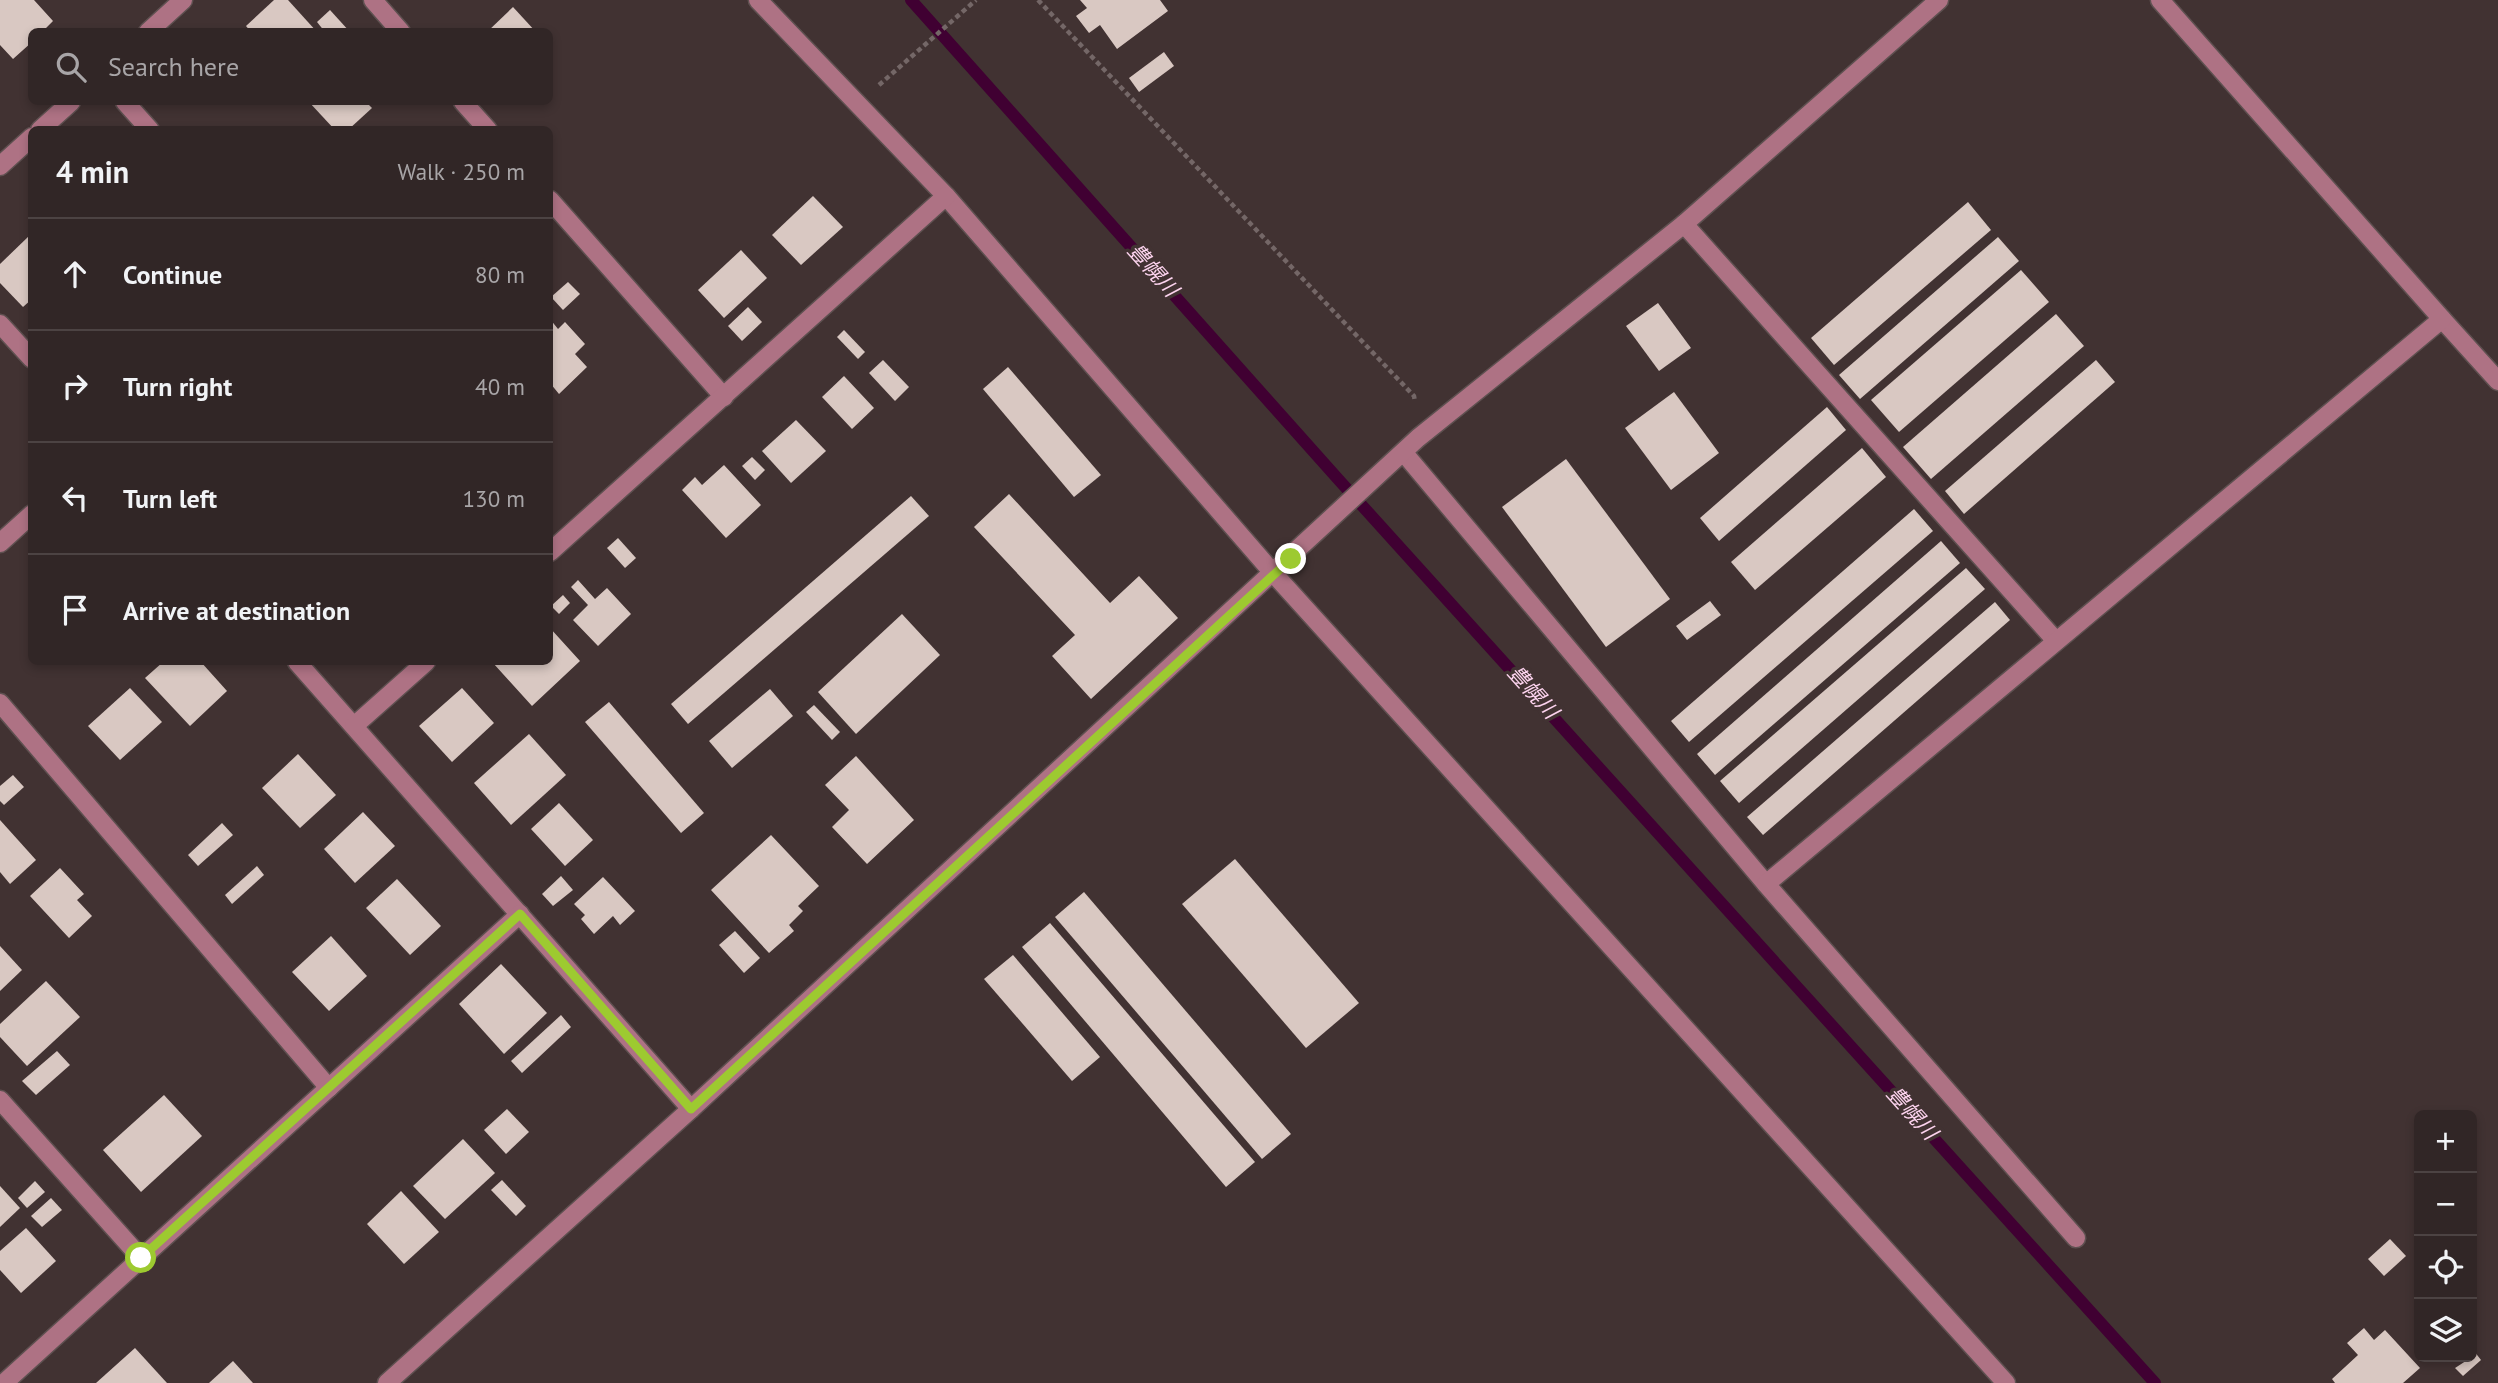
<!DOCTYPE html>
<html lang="en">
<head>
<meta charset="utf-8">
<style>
  body { margin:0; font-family:"PT Sans","Noto Sans JP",sans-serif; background:#392e2e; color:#f1f3f6 }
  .controls { position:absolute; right:21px; bottom:21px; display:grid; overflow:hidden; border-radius:10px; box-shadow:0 4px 10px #0003 }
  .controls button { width:63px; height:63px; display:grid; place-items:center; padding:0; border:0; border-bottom:2px solid #4c4343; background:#312626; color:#f1f3f6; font:35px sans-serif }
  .stop { position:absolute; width:21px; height:21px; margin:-16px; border:5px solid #9dca30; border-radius:50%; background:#fff }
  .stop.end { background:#9dca30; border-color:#fff; box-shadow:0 2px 7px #0008 }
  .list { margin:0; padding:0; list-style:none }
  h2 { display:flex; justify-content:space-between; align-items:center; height:91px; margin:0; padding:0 28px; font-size:30px }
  h2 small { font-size:23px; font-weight:400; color:#a8a5a7 }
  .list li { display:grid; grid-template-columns:46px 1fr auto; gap:21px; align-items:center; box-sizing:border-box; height:112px; padding:0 28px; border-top:2px solid #4c4343 }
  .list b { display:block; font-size:26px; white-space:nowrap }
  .list em { font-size:23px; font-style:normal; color:#a8a5a7 }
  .icon { flex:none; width:38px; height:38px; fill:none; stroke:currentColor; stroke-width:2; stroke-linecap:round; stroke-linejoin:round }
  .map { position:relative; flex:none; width:2498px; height:1383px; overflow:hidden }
  .search { position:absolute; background:#312626; box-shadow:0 4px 10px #0003; left:28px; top:28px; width:525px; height:77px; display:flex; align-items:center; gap:18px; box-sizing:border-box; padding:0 24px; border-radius:10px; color:#a8a5a7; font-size:26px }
  .panel { position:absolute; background:#312626; box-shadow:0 4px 10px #0003; left:28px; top:126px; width:525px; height:539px; border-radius:10px }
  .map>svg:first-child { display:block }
</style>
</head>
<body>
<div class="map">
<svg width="2498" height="1383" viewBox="0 0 2498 1383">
  <rect width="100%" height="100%" fill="#413232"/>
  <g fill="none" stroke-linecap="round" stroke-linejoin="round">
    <!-- stream -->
    <polyline stroke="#400032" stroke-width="12" points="911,0 1338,479 2155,1383"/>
  </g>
  <!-- building -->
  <g fill="#d9c8c2">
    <polygon points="0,0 34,0 53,21 42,32 32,32 32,42 13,59 0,45"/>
    <polygon points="274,0 288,0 317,32 251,32 246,26"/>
    <polygon points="1080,0 1160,0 1168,11 1117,49 1100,25 1089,33 1076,16 1087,8"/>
    <polygon points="513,7 536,32 487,32"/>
    <polygon points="330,10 350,32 325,32 317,22"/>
    <polygon points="1164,52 1174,66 1139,92 1129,78"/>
    <polygon points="309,102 366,102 372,108 348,130 335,130"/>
    <polygon points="813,196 843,227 801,265 772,235"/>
    <polygon points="1968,202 1991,230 1834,365 1811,338"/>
    <polygon points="29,236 32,299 23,307 0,283 0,264"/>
    <polygon points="1998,237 2019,261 1860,399 1839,375"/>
    <polygon points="741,250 767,278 724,318 698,290"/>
    <polygon points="2021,270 2049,302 1899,432 1871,400"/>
    <polygon points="568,282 580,294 563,310 551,297"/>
    <polygon points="1658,303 1691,348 1659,371 1626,326"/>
    <polygon points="748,307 762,322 742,341 728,326"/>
    <polygon points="2056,314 2084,346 1931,479 1903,447"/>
    <polygon points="550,319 558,329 565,322 585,344 575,354 587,367 559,394 550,383"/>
    <polygon points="844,330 865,352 858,359 837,337"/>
    <polygon points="883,360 909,387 895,401 869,373"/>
    <polygon points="2096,360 2115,382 1964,514 1945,491"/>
    <polygon points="1008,367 1101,475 1074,497 983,389"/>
    <polygon points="844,376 874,408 852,429 822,397"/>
    <polygon points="1674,392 1719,453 1671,490 1625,428"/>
    <polygon points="1827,407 1846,430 1719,541 1700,518"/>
    <polygon points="796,420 826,451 791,483 762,451"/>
    <polygon points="1862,448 1886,477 1755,590 1731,562"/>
    <polygon points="752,457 765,470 755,480 742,466"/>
    <polygon points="1566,459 1670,599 1606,647 1502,507"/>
    <polygon points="724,465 761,505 726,538 682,490 695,477 702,485"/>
    <polygon points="1009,494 1110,603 1139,576 1178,618 1091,699 1052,656 1075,635 974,527"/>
    <polygon points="911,496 929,516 688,724 671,704"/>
    <polygon points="1914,509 1933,531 1689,742 1671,721"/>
    <polygon points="618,538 636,558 625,568 607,548"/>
    <polygon points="1941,541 1960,563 1715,775 1697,754"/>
    <polygon points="1966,568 1985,589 1739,803 1720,781"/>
    <polygon points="578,580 595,599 607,588 631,614 598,646 573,620 588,605 571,587"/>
    <polygon points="563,595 570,603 559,614 551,606"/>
    <polygon points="1710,601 1721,615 1687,640 1676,626"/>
    <polygon points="1995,602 2010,620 1763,835 1747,817"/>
    <polygon points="902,614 940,655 856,734 818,692"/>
    <polygon points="550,628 580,661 532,706 493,663 550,662"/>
    <polygon points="163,662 201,662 227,691 190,726 145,678"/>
    <polygon points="130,688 162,722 120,760 88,726"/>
    <polygon points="462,688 494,723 452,762 419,726"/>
    <polygon points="770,689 793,716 732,768 709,741"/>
    <polygon points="609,702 704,813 681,833 585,722"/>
    <polygon points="814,705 840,732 832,740 806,712"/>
    <polygon points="529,734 566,775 511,825 474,783"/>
    <polygon points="298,754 336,795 300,828 262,788"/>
    <polygon points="856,756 914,820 867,864 832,827 849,810 825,785"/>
    <polygon points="13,775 24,787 4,805 0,801 0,786"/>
    <polygon points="559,803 593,840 565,866 531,829"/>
    <polygon points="363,812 395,846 355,883 324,849"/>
    <polygon points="0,820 36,860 10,884 0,872"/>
    <polygon points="222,823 233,835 198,866 188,855"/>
    <polygon points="771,835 819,886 798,906 803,911 789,925 794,931 769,953 711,890"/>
    <polygon points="1235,859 1359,1003 1306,1048 1182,904"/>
    <polygon points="257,866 264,875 232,904 225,895"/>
    <polygon points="60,868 84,894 77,900 92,916 69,938 30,896"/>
    <polygon points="561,876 573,890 553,906 542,894"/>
    <polygon points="603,877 635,911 620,925 613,916 594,934 581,919 585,915 574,904"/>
    <polygon points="397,879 441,926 410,955 366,908"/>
    <polygon points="1084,892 1291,1134 1262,1159 1055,917"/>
    <polygon points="1050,923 1255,1162 1226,1187 1022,947"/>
    <polygon points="735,931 760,958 744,973 719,945"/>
    <polygon points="331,936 367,976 329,1011 292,972"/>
    <polygon points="0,946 22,970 0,991"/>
    <polygon points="1013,955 1100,1057 1072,1081 984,979"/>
    <polygon points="501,964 547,1013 504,1054 459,1004"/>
    <polygon points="46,981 80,1017 27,1066 0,1037 0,1024"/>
    <polygon points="561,1015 571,1027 522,1073 511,1061"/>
    <polygon points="57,1051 70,1065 36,1095 22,1081"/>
    <polygon points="164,1095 202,1136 141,1192 103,1150"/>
    <polygon points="507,1109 529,1132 506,1154 484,1130"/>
    <polygon points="463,1139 495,1173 445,1219 413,1186"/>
    <polygon points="502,1180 526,1206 516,1216 491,1190"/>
    <polygon points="35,1181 45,1192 27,1208 18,1198"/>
    <polygon points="0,1186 20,1208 0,1227"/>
    <polygon points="401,1191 439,1232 404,1264 367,1224"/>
    <polygon points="51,1198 62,1210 42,1227 31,1216"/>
    <polygon points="26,1228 56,1261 21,1293 0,1270 0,1251"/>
    <polygon points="2390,1239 2406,1256 2384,1276 2368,1259"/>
    <polygon points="2364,1328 2374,1340 2385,1330 2420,1368 2403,1383 2335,1383 2332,1379 2358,1355 2347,1343"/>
    <polygon points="135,1348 167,1383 96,1383"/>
    <polygon points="2474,1351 2481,1360 2463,1376 2455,1368 2472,1357"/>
    <polygon points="233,1361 253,1383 209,1383"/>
  </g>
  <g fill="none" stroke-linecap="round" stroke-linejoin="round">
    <defs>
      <g id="minor">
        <polyline points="373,0 401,32"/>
        <polyline points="758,0 946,196 1274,574 2006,1383"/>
        <polyline points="148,32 183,0"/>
        <polyline points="125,102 150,130"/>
        <polyline points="463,102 488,130"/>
        <polyline points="40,130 71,102"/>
        <polyline points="0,166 32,137"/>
        <polyline points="550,200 724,397"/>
        <polyline points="1684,224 2056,641"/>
        <polyline points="2442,319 2498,381"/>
        <polyline points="0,324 32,359"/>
        <polyline points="1404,453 1766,884 2076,1238"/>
        <polyline points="0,543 32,514"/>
        <polyline points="550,552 946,196"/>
        <polyline points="297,662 691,1109"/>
        <polyline points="0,703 329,1088"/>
        <polyline points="354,726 426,662"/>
        <polyline points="1766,884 2442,319 2160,0"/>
        <polyline points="0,1100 141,1258"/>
        <polyline points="4,1383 520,914"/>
        <polyline points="387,1383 691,1109 1418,438 1684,224 1939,0"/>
      </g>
    </defs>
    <!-- minor casing -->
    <use href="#minor" stroke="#5e5050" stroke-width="21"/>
    <!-- path -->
    <g stroke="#746767" stroke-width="4.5" stroke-dasharray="5 3.5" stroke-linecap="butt">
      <polyline points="1038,0 1414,396 1415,402"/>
      <polyline points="879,85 976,0"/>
    </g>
    <!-- minor -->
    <use href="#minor" stroke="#ae7284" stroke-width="18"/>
  </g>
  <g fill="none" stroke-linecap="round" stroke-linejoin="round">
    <!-- route -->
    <polyline stroke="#9dca30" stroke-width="9" points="141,1258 520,914 691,1109 1291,559"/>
  </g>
  <g text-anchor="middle" stroke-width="7" stroke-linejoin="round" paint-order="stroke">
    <!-- water labels -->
    <g font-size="21" font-style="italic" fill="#fdd4ef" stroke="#413232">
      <text transform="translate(1153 270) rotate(48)" y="7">豊幌川</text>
      <text transform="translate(1533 692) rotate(48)" y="7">豊幌川</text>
      <text transform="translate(1912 1113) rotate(48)" y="7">豊幌川</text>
    </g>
  </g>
</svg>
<div class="controls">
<button>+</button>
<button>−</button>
<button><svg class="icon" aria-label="locate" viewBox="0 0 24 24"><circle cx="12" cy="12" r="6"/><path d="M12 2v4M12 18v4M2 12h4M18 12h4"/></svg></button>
<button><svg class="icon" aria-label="layers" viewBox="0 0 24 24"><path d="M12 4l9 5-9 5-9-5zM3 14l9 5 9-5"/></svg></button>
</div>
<div class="stop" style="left:141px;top:1258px"></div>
<div class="stop end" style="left:1291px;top:559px"></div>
<div class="search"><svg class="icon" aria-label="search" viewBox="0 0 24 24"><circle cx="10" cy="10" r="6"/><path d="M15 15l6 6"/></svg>Search here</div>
<section class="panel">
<h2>4 min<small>Walk · 250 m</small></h2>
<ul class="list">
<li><svg class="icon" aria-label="ahead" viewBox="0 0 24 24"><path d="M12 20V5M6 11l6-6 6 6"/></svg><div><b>Continue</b></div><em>80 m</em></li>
<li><svg class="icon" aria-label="right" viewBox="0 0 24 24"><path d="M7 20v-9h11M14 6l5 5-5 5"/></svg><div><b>Turn right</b></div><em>40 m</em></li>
<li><svg class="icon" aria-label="left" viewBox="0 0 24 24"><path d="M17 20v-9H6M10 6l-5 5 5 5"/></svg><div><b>Turn left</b></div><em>130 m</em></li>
<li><svg class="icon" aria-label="arrive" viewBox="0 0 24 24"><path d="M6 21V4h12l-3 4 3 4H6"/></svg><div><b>Arrive at destination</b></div></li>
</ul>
</section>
</div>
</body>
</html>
